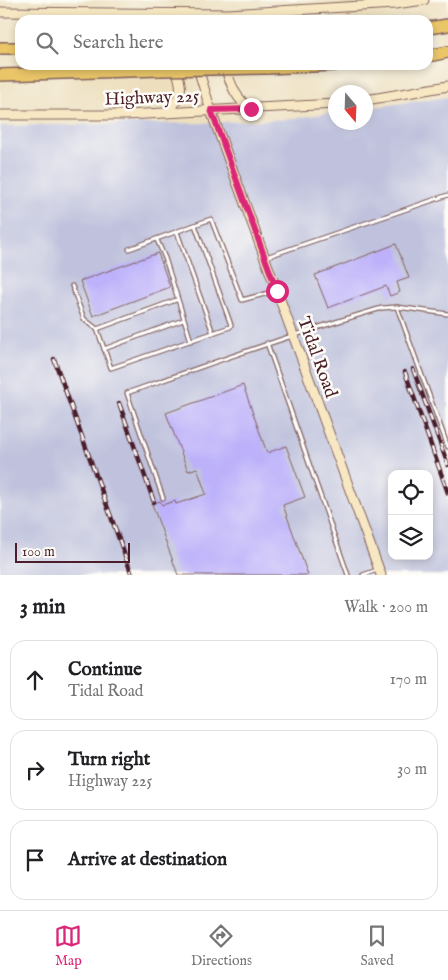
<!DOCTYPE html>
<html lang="en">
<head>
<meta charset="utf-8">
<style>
  body { margin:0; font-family:"IM FELL English",serif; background:#f6f6f6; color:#202124 }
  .controls { position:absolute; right:15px; bottom:15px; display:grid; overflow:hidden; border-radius:10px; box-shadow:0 2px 8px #0003 }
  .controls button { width:45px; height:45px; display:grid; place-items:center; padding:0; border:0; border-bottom:1px solid #e0e0e0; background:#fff; color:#202124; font:25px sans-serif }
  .compass { position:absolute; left:328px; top:85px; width:45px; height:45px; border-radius:50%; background:#fff; box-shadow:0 2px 8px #0003; rotate:161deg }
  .scale { position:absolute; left:15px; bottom:12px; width:115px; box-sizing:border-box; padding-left:5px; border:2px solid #4a1f2b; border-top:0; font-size:14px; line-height:18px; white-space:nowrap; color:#4a1f2b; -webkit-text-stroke:4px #fdfcf7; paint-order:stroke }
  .stop { position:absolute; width:15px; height:15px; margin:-11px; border:4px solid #db2777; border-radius:50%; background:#fff }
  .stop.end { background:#db2777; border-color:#fff; box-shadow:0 1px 5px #0008 }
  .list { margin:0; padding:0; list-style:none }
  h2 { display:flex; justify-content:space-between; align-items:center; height:65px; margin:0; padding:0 20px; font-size:21px }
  h2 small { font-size:16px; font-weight:400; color:#757577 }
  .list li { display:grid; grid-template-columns:32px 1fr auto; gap:15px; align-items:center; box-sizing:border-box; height:80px; margin:0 10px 10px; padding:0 10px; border:1px solid #e0e0e0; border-radius:15px }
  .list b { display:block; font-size:19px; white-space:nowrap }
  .list p { margin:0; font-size:16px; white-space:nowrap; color:#757577 }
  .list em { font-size:16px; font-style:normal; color:#757577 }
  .icon { flex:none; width:28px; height:28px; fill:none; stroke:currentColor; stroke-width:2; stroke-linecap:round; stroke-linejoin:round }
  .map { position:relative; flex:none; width:448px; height:575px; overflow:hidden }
  .search { position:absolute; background:#fff; box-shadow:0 2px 8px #0003; left:15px; right:15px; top:15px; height:55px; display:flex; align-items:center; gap:12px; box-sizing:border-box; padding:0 18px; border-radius:15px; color:#757577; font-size:19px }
  .sheet { height:335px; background:#fff }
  nav { display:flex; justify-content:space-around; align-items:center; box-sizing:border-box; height:70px; border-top:1px solid #e0e0e0; background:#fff; font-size:14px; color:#757577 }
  nav a { display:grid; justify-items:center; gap:2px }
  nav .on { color:#db2777 }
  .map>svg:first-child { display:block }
</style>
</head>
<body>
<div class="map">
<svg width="448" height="575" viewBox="0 0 448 575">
  <rect width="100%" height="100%" fill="#fdfcf7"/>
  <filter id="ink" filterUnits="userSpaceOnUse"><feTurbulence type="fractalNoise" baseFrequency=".02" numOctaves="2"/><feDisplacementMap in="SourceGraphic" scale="10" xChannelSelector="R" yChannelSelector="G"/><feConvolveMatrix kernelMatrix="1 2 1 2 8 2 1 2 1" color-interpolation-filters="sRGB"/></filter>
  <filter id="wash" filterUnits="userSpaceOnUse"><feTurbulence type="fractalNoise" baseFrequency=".0096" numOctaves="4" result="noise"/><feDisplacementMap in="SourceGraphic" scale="20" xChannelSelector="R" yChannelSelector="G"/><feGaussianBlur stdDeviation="1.12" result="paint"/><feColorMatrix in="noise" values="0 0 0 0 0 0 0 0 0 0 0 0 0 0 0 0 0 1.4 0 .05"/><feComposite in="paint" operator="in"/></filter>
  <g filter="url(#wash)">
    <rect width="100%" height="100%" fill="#eddfbe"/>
    <!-- industrial -->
    <path fill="#c0c2dd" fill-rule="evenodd" d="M448,97V575H0V126L199,123L290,119L335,112L336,122H366V108ZM392,474H429V556H392Z"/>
    <g id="blocks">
      <!-- building -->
      <g fill="#bcb1fa">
        <polygon points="396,244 409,278 397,282 400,292 390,296 386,286 328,308 315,275"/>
        <polygon points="158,253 170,287 93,316 80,281"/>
        <polygon points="243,385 267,453 286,446 305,497 283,505 308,575 178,575 152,504 160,501 162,505 175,501 176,504 206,494 197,468 188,471 166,413"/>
      </g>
    </g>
  </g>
  <g filter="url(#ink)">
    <use href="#blocks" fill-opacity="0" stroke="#83625e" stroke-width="1"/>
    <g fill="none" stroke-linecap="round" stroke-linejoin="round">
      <defs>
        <g id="lane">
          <polyline points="177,232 213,333"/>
          <polyline points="157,240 165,258 191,341"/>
          <polyline points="129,249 211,219 242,300 276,291"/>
          <polyline points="266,257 448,195"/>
          <polyline points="72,286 84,319 97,329"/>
          <polyline points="176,300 97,329 111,368 230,327 231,325 195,225"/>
          <polyline points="397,307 448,314"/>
          <polyline points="267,343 348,575"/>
          <polyline points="104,349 183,320"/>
          <path d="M163,498L127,393C212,363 296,333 382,308L397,307L448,447"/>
          <polyline points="363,575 377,570"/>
        </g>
        <g id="secondary">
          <polyline points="0,12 229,14 395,4 424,0"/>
          <polyline points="197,65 211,111 381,575"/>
          <path d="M224,65C231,83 234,98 251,109"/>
          <polyline points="366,100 448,86"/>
          <path d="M167,113C184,95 183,88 175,65"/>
          <polyline points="0,115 126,115 336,104"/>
        </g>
        <g id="highway">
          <polyline points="428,28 448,25"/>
          <polyline points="0,48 20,48"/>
          <polyline points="428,56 448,52"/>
          <polyline points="267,68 334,65"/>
          <polyline points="0,75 160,70"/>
        </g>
      </defs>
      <!-- lane casing -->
      <use href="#lane" stroke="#83625e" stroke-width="5.5"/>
      <!-- secondary casing -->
      <use href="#secondary" stroke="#83625e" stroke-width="11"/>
      <!-- highway casing -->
      <use href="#highway" stroke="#83625e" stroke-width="14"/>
      <!-- lane -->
      <use href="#lane" stroke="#fff" stroke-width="3"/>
      <!-- secondary -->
      <use href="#secondary" stroke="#f7e8c3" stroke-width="9"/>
      <!-- highway -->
      <use href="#highway" stroke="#ebc669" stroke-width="11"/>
      <defs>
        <g id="rail">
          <polyline points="54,359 132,575"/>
          <polyline points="413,369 448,465"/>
          <polyline points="405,372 448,493"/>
          <polyline points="119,403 154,502"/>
        </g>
      </defs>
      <!-- rail casing -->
      <use href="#rail" stroke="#4a1f2b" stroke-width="4.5"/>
      <!-- rail -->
      <use href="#rail" stroke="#fdfcf7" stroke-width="2.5" stroke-dasharray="8" stroke-linecap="butt"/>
      <defs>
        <polyline id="highway-bridge" points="160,70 267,68"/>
      </defs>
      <!-- highway-bridge casing -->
      <use href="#highway-bridge" stroke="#83625e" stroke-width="14" stroke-linecap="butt"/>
      <!-- highway-bridge -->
      <use href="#highway-bridge" stroke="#ebc669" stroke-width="11"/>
    </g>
  </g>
  <g fill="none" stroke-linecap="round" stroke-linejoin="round" filter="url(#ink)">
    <!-- route -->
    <polyline stroke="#db2777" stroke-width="6" points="251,109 211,110 277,291"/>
  </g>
  <g text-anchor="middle" stroke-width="5" stroke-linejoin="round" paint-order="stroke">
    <!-- street labels -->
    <g font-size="18" fill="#4a1f2b" stroke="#fdfcf7">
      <text transform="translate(152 97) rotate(-2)" y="6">Highway 225</text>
      <text transform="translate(318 357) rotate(70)" y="6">Tidal Road</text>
    </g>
  </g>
</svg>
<div class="controls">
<button><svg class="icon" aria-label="locate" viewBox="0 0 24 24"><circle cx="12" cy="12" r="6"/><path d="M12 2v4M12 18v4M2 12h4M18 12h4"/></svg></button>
<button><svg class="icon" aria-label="layers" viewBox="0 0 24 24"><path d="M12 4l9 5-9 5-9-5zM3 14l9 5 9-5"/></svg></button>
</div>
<svg class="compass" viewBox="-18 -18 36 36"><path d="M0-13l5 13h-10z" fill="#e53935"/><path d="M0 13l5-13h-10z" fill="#757577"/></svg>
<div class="scale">100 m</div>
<div class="stop" style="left:277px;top:291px"></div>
<div class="stop end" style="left:251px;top:109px"></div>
<div class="search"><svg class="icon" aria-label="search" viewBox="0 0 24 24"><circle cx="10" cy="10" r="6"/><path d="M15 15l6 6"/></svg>Search here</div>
</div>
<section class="sheet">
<h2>3 min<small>Walk · 200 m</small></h2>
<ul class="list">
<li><svg class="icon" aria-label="ahead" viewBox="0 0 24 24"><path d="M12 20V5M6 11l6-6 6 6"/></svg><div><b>Continue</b><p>Tidal Road</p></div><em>170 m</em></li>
<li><svg class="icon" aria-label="right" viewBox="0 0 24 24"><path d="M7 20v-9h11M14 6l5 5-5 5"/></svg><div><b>Turn right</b><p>Highway 225</p></div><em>30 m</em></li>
<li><svg class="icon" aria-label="arrive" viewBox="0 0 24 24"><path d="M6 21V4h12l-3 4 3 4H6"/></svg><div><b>Arrive at destination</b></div></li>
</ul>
</section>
<nav>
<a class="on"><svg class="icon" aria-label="map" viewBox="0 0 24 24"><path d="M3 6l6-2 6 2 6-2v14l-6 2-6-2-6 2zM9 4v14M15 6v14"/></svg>Map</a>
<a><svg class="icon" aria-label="directions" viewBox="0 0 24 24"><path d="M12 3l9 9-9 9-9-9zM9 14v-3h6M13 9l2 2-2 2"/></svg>Directions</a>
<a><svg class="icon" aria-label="saved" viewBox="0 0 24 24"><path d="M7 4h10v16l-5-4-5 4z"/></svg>Saved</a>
</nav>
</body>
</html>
